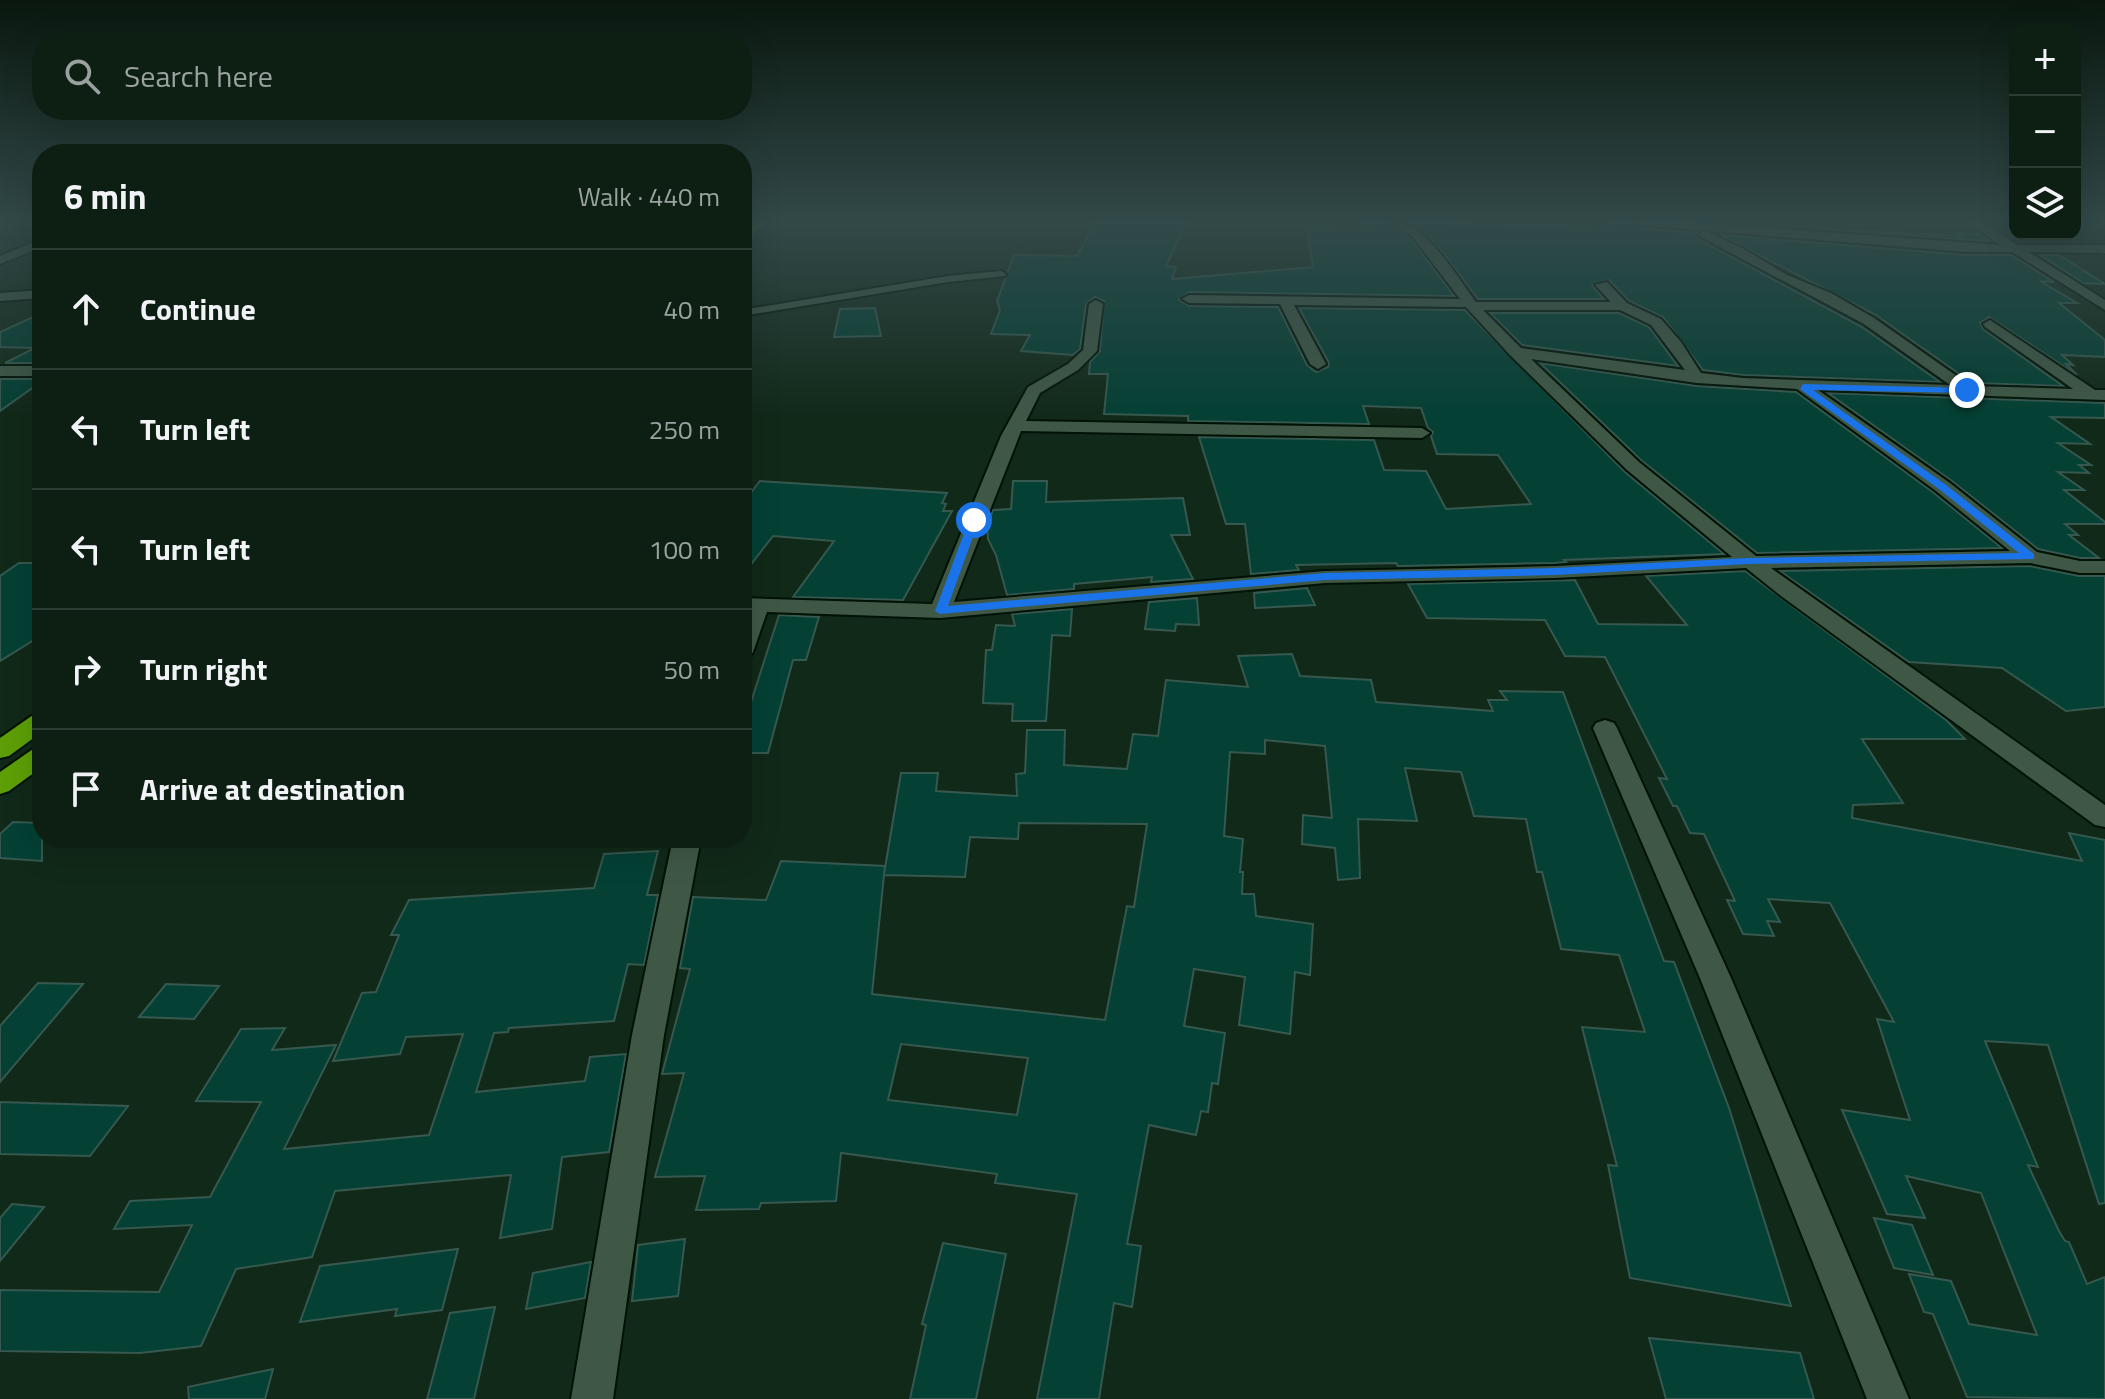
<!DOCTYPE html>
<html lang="en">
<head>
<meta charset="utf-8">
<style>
  body { margin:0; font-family:"Titillium Web",sans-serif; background:#1b2c21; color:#f1f3f6 }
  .controls { position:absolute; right:24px; top:24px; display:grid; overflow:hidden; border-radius:16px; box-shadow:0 8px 32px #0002 }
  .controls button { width:72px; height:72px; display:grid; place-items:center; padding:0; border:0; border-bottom:2px solid #2d3d33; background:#0d1f13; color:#f1f3f6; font:40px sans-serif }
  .stop { position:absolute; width:24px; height:24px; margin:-18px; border:6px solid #1a73e8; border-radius:50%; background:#fff }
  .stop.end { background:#1a73e8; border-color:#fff; box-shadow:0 2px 8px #0008 }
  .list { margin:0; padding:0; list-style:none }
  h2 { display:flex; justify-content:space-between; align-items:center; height:104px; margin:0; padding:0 32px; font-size:34px }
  h2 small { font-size:26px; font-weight:400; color:#9aa2a0 }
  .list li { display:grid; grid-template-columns:52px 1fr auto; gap:24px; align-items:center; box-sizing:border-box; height:120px; padding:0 32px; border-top:2px solid #2d3d33 }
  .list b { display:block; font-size:30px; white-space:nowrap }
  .list em { font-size:26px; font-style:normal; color:#9aa2a0 }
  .icon { flex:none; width:44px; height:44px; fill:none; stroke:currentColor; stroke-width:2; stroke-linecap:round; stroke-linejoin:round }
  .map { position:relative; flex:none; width:2105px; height:1399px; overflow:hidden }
  .search { position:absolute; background:#0d1f13; box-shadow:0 8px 32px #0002; left:32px; top:32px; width:720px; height:88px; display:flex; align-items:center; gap:20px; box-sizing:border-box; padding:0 28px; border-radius:32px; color:#9aa2a0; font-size:30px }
  .panel { position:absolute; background:#0d1f13; box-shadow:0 8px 32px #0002; left:32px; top:144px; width:720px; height:704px; border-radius:32px }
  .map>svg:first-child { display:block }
</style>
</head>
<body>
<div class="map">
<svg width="2105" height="1399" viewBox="0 0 2105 1399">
  <rect width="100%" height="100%" fill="#112919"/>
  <!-- building -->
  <g fill="#044034" stroke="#36584e" stroke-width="2" fill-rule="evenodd">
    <polygon points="1095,222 1187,222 1166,266 1176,267 1172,279 1313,267 1307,229 1370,231 1363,222 1389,222 1411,239 1454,296 1189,292 1179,300 1189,306 1278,307 1307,365 1316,372 1328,367 1329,363 1299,308 1465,310 1625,472 1724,554 1564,560 1566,562 1555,563 1398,566 1396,563 1296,565 1299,570 1251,574 1245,524 1226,524 1199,437 1374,440 1384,470 1426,471 1446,509 1531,504 1498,455 1437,454 1431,436 1433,432 1428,428 1421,408 1363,406 1369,424 1188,421 1188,416 1104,414 1108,374 1089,374 1090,362 1100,351 1104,301 1095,297 1086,304 1080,349 1073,355 1021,351 1030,335 991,334 1000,310 997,301 1014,255 1077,256"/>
    <polygon points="1407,222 1615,228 1610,222 1630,222 1638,228 1697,233 1700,240 1862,327 1940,382 1743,375 1703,370 1663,317 1629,301 1609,280 1592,285 1604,299 1478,299 1441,250"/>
    <polygon points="1817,229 1963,236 1957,233 1979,234 1990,241"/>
    <polygon points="1720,235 1967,255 2011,255 2054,282 2040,281 2077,303 2059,303 2105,340 2105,357 2062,355 2073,365 2066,364 2077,375 1989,317 1980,323 1983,329 2063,386 1972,383 1876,315"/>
    <polygon points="2040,255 2059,255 2105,284 2083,283"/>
    <polygon points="875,308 881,336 834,337 840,309"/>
    <polygon points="42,313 42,363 5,363 35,348 0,347 0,332"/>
    <polygon points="1490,313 1619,313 1649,327 1678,366 1522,345"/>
    <polygon points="1540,363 1697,386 1796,392 1934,493 2002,548 1757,553 1641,460"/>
    <polygon points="0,379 42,379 42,381 0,411"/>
    <polygon points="1828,393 2105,403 2105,418 2051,417 2090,444 2058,443 2091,465 2079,465 2089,473 2058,472 2084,490 2064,490 2105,522 2105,524 2065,524 2078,535 2069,535 2099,558 2080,558 2038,549 1952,481"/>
    <polygon points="760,481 947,493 942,503 946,504 943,511 952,511 903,600 793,597 834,541 773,536 742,576 742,504"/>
    <polygon points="1013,481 1047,481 1046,502 1183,498 1190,535 1171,535 1193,579 1151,582 1152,577 1074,584 1074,589 1007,595 996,555 988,539 987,525 993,510 1011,509"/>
    <polygon points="19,563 42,563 42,635 0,661 0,576"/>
    <polygon points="2030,566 2079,576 2105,576 2105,707 2066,711 2002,668 1909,662 1780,571"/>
    <polygon points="1745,571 1946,720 1965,739 1862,739 1903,803 1853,805 1852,818 2082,861 2069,833 2105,840 2105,1203 2099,1204 2048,1045 1985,1041 2038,1167 2028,1165 2059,1231 2065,1241 2069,1242 2087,1284 2105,1277 2105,1399 1967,1397 1933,1314 1924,1312 1909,1274 1951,1281 1969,1324 2037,1335 1981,1193 1906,1176 1925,1218 1887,1214 1842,1110 1910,1120 1877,1019 1894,1022 1830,903 1768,899 1780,922 1767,921 1774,936 1743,934 1727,900 1735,901 1704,834 1690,833 1677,806 1673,806 1659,778 1667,779 1605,657 1565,656 1545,620 1427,618 1408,584 1575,580 1598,624 1687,625 1646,576"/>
    <polygon points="1307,588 1315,605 1255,608 1254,593"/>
    <polygon points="1197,598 1199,625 1176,624 1175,631 1145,629 1149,602"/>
    <polygon points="1072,609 1070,636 1052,635 1046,721 1012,721 1013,704 983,703 986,650 992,650 996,625 1015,626 1012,614"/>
    <polygon points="779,615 819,617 806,660 793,660 768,753 742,753 742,730"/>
    <path d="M1292,654L1300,676L1371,680L1376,702L1493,711L1488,700H1507L1500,691L1563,692L1664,961L1674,962L1729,1108L1791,1306L1630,1278L1608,1165L1617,1166L1582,1027L1645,1032L1619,955L1561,949L1542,872H1537L1526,819L1474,816L1461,772L1405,768L1417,821L1358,819L1360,878L1338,880L1335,848L1302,844L1303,815L1332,818L1325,746L1265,740V754L1230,752L1224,836L1243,839L1240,872H1243L1242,894H1254L1256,916L1313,924L1310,975L1295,972L1290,1034L1239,1025L1245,977L1194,969L1184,1026L1225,1033L1218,1084L1212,1083L1208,1112L1201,1111L1196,1135L1149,1125L1127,1244L1141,1246L1132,1307L1114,1303L1099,1399H1037L1077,1194L995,1183L997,1174L841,1153L836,1201L761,1203L759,1209L696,1210L705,1176L655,1177L684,1073L662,1074L690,969L680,968L693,897L766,900L781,861L885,866L884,874L901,773H938L936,791L1017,796L1016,774L1025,773L1027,730H1065L1064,765L1127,769L1133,734L1158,736L1166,680L1248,687L1238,656ZM1019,823L1147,824L1134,907L1127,906L1105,1020L872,994L884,875L965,877L970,837L1018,839ZM901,1044L1028,1058L1017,1115L888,1100Z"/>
    <polygon points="13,822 42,823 42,861 0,858 0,834"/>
    <polygon points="658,851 647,895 658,895 644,965 628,964 614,1021 509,1028 508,1032 494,1033 476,1092 585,1081 590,1057 626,1054 609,1152 562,1157 552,1229 500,1238 511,1175 335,1191 312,1257 236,1269 201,1346 140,1353 0,1351 0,1290 159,1292 192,1225 114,1229 130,1201 210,1197 261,1102 196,1101 241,1029 285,1028 272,1050 336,1045 284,1149 429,1135 463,1034 406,1037 400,1054 333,1061 362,993 376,992 399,935 391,935 409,900 594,888 604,854"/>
    <polygon points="38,983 83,984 0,1082 0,1026"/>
    <polygon points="166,984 219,986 194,1019 139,1017"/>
    <polygon points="0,1102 128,1106 90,1156 0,1154"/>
    <polygon points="12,1204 44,1207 0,1261 0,1218"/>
    <polygon points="1874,1218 1912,1225 1933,1275 1894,1268"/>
    <polygon points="685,1239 678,1296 632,1301 638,1245"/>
    <polygon points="943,1243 1006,1254 976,1399 910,1399 926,1325 922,1324"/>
    <polygon points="458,1249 442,1310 395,1316 397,1309 300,1322 320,1266"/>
    <polygon points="591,1262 585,1298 526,1309 533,1273"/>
    <polygon points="495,1307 474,1399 427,1399 450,1313"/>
    <polygon points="1649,1338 1800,1353 1814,1399 1666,1399"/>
    <polygon points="273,1369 265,1399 189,1399 188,1387"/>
  </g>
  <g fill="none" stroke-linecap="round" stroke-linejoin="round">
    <defs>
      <polygon id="lane" points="1001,271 1006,274 1005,276 948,282 742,316 742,310 948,276"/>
      <g id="street">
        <path d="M1392,222C1426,222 1456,276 1476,302H1611L1595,285L1607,282L1627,303L1661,319L1681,342L1701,373L1743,378L1950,385L1864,324L1701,237L1699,235L1705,231L1742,248L1787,275L1831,293L1874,318L1971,386L2073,389L1985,327L1983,324L1990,320L2095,390H2105V400L1818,390L1950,483L2037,552L2080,561H2105V573H2080L2030,563L1771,568L2105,805V827L2095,825L1781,596L1746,568L1555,578L1325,583L940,618L767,612L753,652L750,657L742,659V620L745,611L742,610V598L932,604L1001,436L1028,387L1068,364L1083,350L1089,304L1096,300L1103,304L1097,351L1078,370L1040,393L1026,421L1422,428L1430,433L1422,438L1021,431L954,602L1325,571L1555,566L1732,557L1627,470L1510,355L1466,307L1294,305L1326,364L1318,369L1310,364L1280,304L1189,303L1182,299L1189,295L1460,299L1413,237ZM1483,310H1620L1651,325L1685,370L1521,348ZM1531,359L1697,383L1797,389L1936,491L2010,551L1756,556L1639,462Z"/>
        <polygon points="1633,222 1687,222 2000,245 1968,222 1982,222 2017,245 2105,245 2105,253 2029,252 2105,300 2105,310 2012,252 1967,252 1638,225"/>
        <polygon points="42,239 42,247 0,264 0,256"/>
        <polygon points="42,290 42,298 0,301 0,293"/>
        <rect x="0" y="366" width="42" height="10"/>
        <polygon points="1605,720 1614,723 1617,728 1731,978 1909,1399 1867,1399 1700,978 1593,728 1596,723"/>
        <polygon points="673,838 701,838 664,1035 613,1399 571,1399 632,1035"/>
      </g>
      <g id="highway">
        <polygon points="755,222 768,222 742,242 742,232"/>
        <polygon points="42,712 42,732 9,756 0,758 0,738 33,715"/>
        <polygon points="42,747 42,767 9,791 0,794 0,772 33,749"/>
      </g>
    </defs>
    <!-- lane casing -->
    <use href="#lane" stroke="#001205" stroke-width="4"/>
    <!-- street casing -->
    <use href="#street" stroke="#001205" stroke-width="4"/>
    <!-- highway casing -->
    <use href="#highway" stroke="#001205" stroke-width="4"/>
    <!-- lane -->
    <use href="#lane" fill="#3f5846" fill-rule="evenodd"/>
    <!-- street -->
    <use href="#street" fill="#3f5846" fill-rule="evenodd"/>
    <!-- highway -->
    <use href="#highway" fill="#5d9f07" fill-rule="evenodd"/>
  </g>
  <!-- sky -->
  <linearGradient id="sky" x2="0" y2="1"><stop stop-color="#09170e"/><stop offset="0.53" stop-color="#324949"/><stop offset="1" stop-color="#324949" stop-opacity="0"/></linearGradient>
  <rect width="2105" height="418" fill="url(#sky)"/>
  <!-- route -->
  <polygon fill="#1a73e8" points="1803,384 1970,388 1967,393 1813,390 1946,485 2034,554 2034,559 1747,564 1555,575 1325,580 940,614 935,611 969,520 974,517 979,520 948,606 1325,573 1555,568 1747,558 2019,553 1939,489 1800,389"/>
</svg>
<div class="controls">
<button>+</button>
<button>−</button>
<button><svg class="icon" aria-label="layers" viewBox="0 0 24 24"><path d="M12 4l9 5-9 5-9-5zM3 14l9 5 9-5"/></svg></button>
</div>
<div class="stop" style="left:974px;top:520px"></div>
<div class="stop end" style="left:1967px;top:390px"></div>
<div class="search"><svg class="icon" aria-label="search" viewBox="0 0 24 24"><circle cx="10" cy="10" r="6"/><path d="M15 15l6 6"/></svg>Search here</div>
<section class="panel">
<h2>6 min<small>Walk · 440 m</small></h2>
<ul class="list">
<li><svg class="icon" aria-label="ahead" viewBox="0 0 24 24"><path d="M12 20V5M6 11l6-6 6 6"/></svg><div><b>Continue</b></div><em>40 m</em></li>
<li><svg class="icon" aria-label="left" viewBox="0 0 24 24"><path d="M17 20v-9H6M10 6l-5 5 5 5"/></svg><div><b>Turn left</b></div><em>250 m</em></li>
<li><svg class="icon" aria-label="left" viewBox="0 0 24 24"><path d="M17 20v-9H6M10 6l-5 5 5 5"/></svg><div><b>Turn left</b></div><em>100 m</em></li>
<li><svg class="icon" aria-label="right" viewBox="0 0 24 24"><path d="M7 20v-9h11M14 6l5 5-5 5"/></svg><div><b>Turn right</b></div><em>50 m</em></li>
<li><svg class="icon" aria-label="arrive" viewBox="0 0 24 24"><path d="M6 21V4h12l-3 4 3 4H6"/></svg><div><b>Arrive at destination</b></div></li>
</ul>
</section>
</div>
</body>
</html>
